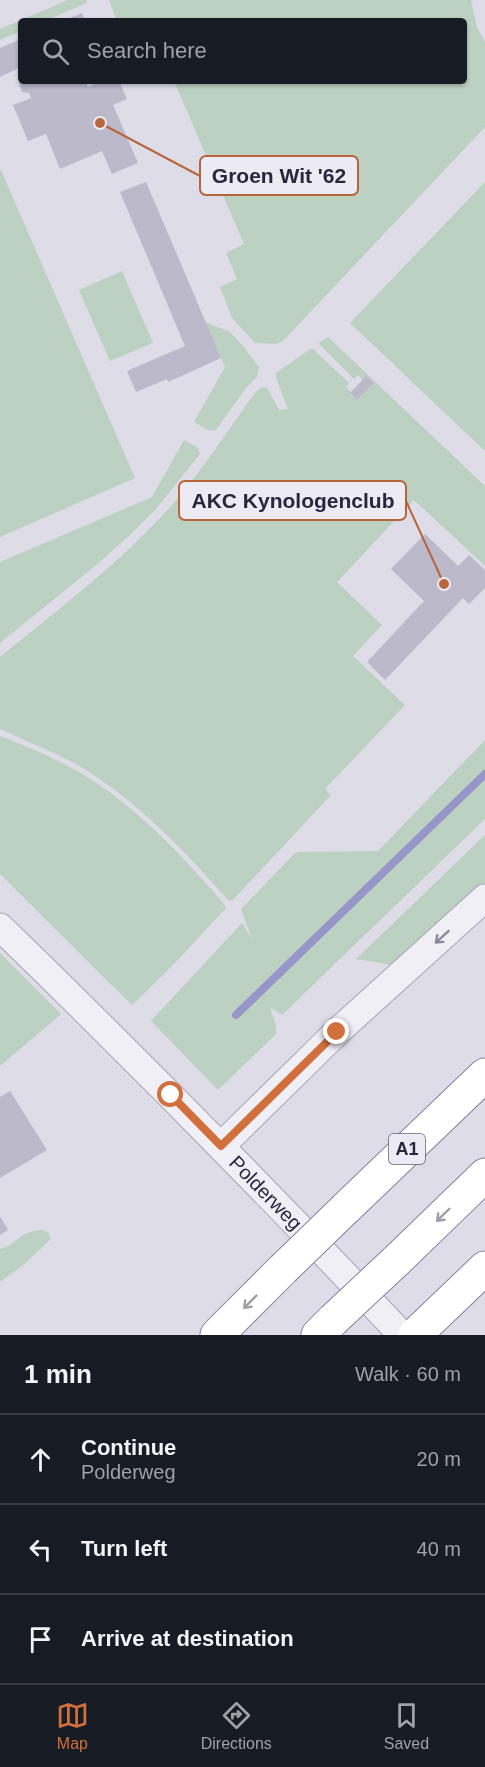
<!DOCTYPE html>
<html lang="en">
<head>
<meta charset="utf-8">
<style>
  body { margin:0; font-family:Helvetica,sans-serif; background:#242831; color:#f1f3f6 }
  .stop { position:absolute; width:18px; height:18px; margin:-14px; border:4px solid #d1703c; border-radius:50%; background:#fff }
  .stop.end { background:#d1703c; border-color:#fff; box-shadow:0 2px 6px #0008 }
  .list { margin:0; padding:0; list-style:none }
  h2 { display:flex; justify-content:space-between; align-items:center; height:78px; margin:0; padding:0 24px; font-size:26px }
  h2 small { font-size:20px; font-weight:400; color:#9ea1a6 }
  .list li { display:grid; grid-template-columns:39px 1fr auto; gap:18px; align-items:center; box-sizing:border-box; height:90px; padding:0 24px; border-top:2px solid #363941 }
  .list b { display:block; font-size:22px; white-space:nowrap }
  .list p { margin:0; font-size:20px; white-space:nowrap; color:#9ea1a6 }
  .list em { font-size:20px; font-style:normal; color:#9ea1a6 }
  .icon { flex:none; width:33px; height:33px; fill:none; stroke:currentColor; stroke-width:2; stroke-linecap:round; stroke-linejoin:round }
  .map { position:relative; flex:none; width:485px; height:1335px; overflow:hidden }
  .search { position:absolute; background:#171b24; box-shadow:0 2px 4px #0004; left:18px; right:18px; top:18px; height:66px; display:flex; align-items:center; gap:15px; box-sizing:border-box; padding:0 21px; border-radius:6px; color:#9ea1a6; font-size:22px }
  .sheet { height:348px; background:#171b24 }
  nav { display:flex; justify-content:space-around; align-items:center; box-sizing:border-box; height:84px; border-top:2px solid #363941; background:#171b24; font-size:16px; color:#9ea1a6 }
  nav a { display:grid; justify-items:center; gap:3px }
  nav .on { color:#d1703c }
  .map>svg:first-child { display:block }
</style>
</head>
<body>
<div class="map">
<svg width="485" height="1335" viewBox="0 0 485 1335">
  <rect width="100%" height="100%" fill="#dddce7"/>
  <!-- green -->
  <g fill="#bdd1c2">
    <polygon points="68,0 86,0 87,3 45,21 21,21 21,31 0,40 0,29"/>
    <polygon points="109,0 471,0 477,27 485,42 485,127 283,341 276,344 255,343 232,318 220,287 237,279 226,253 244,244 174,81 464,81 464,21 117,21"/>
    <polygon points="0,168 135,478 0,537"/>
    <polygon points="485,182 485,451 350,323"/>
    <polygon points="122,271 153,343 110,361 79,290"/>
    <path d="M205,322L230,332L243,346L259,367L257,377L246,388L216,430C208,432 201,426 194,422L225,367Z"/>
    <path d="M328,337L485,486V566L414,500L337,582L382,625L353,656L405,705L325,789L331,795L232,901L228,900C185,851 139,803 83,768C57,753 27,742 0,729V657C59,609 120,563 171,506C202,471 227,431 255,393L260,388L266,387L268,389L279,410L288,409L276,378V373L310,349H313L349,383L346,387L351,392L350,394L357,400L374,383L366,376L363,380L358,375L354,379L320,345L319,343Z"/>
    <polygon points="184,440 197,447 200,454 156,509 131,534 95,566 0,643 0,562 152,497"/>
    <path d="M0,736C27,746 54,758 79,772C134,804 183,856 224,904L226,908L174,964L132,1005L0,874Z"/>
    <polygon points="485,740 485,819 282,1015 270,1007 276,1026 276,1034 218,1090 151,1021 242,923 252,939 241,909 294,854 298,852 378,851"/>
    <polygon points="485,835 485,884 392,965 356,959"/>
    <polygon points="0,953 61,1014 0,1066"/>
    <path d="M40,1230L48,1232L51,1239L23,1265L0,1282V1249C17,1245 18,1232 40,1230Z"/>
  </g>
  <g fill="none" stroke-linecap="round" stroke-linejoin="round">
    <!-- stream -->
    <polyline stroke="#9696c8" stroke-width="8" points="236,1015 485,774"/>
  </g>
  <!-- building -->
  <g fill="#bbb9ca">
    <polygon points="82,13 85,21 62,21"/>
    <polygon points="21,39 21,67 0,77 0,48"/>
    <polygon points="20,81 85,81 88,87 101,81 119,81 127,99 113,105 138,163 112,174 102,151 60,169 46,134 28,141 13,105 31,98 29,93 22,92 19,84"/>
    <polygon points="146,182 221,358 168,382 167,379 136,392 127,371 185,346 120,192"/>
    <polygon points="366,376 374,383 357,400 350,393"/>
    <polygon points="425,534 458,566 469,555 485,570 485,588 469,604 463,598 385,680 367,662 424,601 391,569"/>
    <polygon points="10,1091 47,1150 0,1178 0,1097"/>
    <polygon points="0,1216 8,1230 0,1235"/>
  </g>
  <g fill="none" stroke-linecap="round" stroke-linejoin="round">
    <defs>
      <g id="minor">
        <path id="s1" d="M0,927C137,1060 271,1196 402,1335"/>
        <polyline points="221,1146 337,1032 485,898"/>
      </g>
      <g id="highway">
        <polyline points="345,1209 485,1075"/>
        <polyline points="395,1262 485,1175"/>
        <polyline points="217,1335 283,1269"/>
        <polyline points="318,1335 333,1320"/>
        <polyline points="415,1335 485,1268"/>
      </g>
    </defs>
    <!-- minor casing -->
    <use href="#minor" stroke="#a7a5b4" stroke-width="29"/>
    <!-- highway casing -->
    <use href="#highway" stroke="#86839e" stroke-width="35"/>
    <!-- minor -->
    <use href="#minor" stroke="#f0eff5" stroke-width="27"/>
    <!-- highway -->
    <use href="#highway" stroke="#fff" stroke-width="33"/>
    <defs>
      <g id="highway-bridge">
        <polyline points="283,1269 345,1209"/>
        <polyline points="333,1320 395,1262"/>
      </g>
    </defs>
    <!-- highway-bridge casing -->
    <use href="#highway-bridge" stroke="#86839e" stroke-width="35" stroke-linecap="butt"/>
    <!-- highway-bridge -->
    <use href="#highway-bridge" stroke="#fff" stroke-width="33"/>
  </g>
  <!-- one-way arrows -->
  <defs><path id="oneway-shaft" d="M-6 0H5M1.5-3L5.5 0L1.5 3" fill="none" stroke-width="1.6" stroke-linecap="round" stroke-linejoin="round" transform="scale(1.5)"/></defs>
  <use stroke="#8c8a99" href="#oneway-shaft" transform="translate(442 937) rotate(138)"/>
  <g stroke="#9f9da8">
    <use href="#oneway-shaft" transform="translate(443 1215) rotate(136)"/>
    <use href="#oneway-shaft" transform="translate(250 1302) rotate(135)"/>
  </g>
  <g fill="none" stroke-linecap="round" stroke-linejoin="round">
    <!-- route -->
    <polyline stroke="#d1703c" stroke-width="8" points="171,1095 221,1146 337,1032"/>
  </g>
  <g text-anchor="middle" stroke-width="4.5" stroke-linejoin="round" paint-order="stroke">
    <!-- shield labels -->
    <rect fill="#ecebf4" stroke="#646174" stroke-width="1.5" x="389" y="1134" width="36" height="30" rx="4.5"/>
    <g font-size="18" font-weight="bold" fill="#29263d">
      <text x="407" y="1155">A1</text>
    </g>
    <!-- street labels -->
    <g font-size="20" fill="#29263d" stroke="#ecebf4">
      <text dy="7" stroke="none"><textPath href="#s1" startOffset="376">Polderweg</textPath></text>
    </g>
  </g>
  <!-- callouts -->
  <path fill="none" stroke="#b8653c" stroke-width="2" d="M100 123L200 176M444 584L406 501"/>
  <g fill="#b8653c" stroke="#ecebf4" stroke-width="2">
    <circle cx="100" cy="123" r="6"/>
    <circle cx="444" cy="584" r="6"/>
  </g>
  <g fill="#ecebf4" stroke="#b8653c" stroke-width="2">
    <rect x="200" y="156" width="158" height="39" rx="6"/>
    <rect x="179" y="481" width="227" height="39" rx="6"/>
  </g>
  <g font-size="21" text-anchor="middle" font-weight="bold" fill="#29263d">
    <text x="279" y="183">Groen Wit '62</text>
    <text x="293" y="508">AKC Kynologenclub</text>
  </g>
</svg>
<div class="stop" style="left:171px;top:1095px"></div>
<div class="stop end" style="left:337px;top:1032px"></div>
<div class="search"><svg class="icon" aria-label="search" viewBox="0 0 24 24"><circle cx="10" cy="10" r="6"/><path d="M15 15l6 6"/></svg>Search here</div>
</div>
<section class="sheet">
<h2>1 min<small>Walk · 60 m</small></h2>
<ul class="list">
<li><svg class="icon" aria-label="ahead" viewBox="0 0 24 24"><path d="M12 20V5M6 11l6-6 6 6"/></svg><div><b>Continue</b><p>Polderweg</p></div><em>20 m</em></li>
<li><svg class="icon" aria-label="left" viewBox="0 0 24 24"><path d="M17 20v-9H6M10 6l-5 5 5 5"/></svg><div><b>Turn left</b></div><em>40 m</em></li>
<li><svg class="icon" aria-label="arrive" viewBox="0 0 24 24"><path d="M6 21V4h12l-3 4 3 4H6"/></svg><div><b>Arrive at destination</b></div></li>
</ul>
</section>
<nav>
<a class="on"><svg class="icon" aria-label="map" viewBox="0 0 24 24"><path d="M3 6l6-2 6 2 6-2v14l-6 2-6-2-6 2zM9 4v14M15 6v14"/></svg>Map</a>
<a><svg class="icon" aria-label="directions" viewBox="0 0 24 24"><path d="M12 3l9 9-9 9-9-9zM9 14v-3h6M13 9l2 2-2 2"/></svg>Directions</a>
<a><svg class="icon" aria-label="saved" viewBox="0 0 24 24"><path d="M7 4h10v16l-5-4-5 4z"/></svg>Saved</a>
</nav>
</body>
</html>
